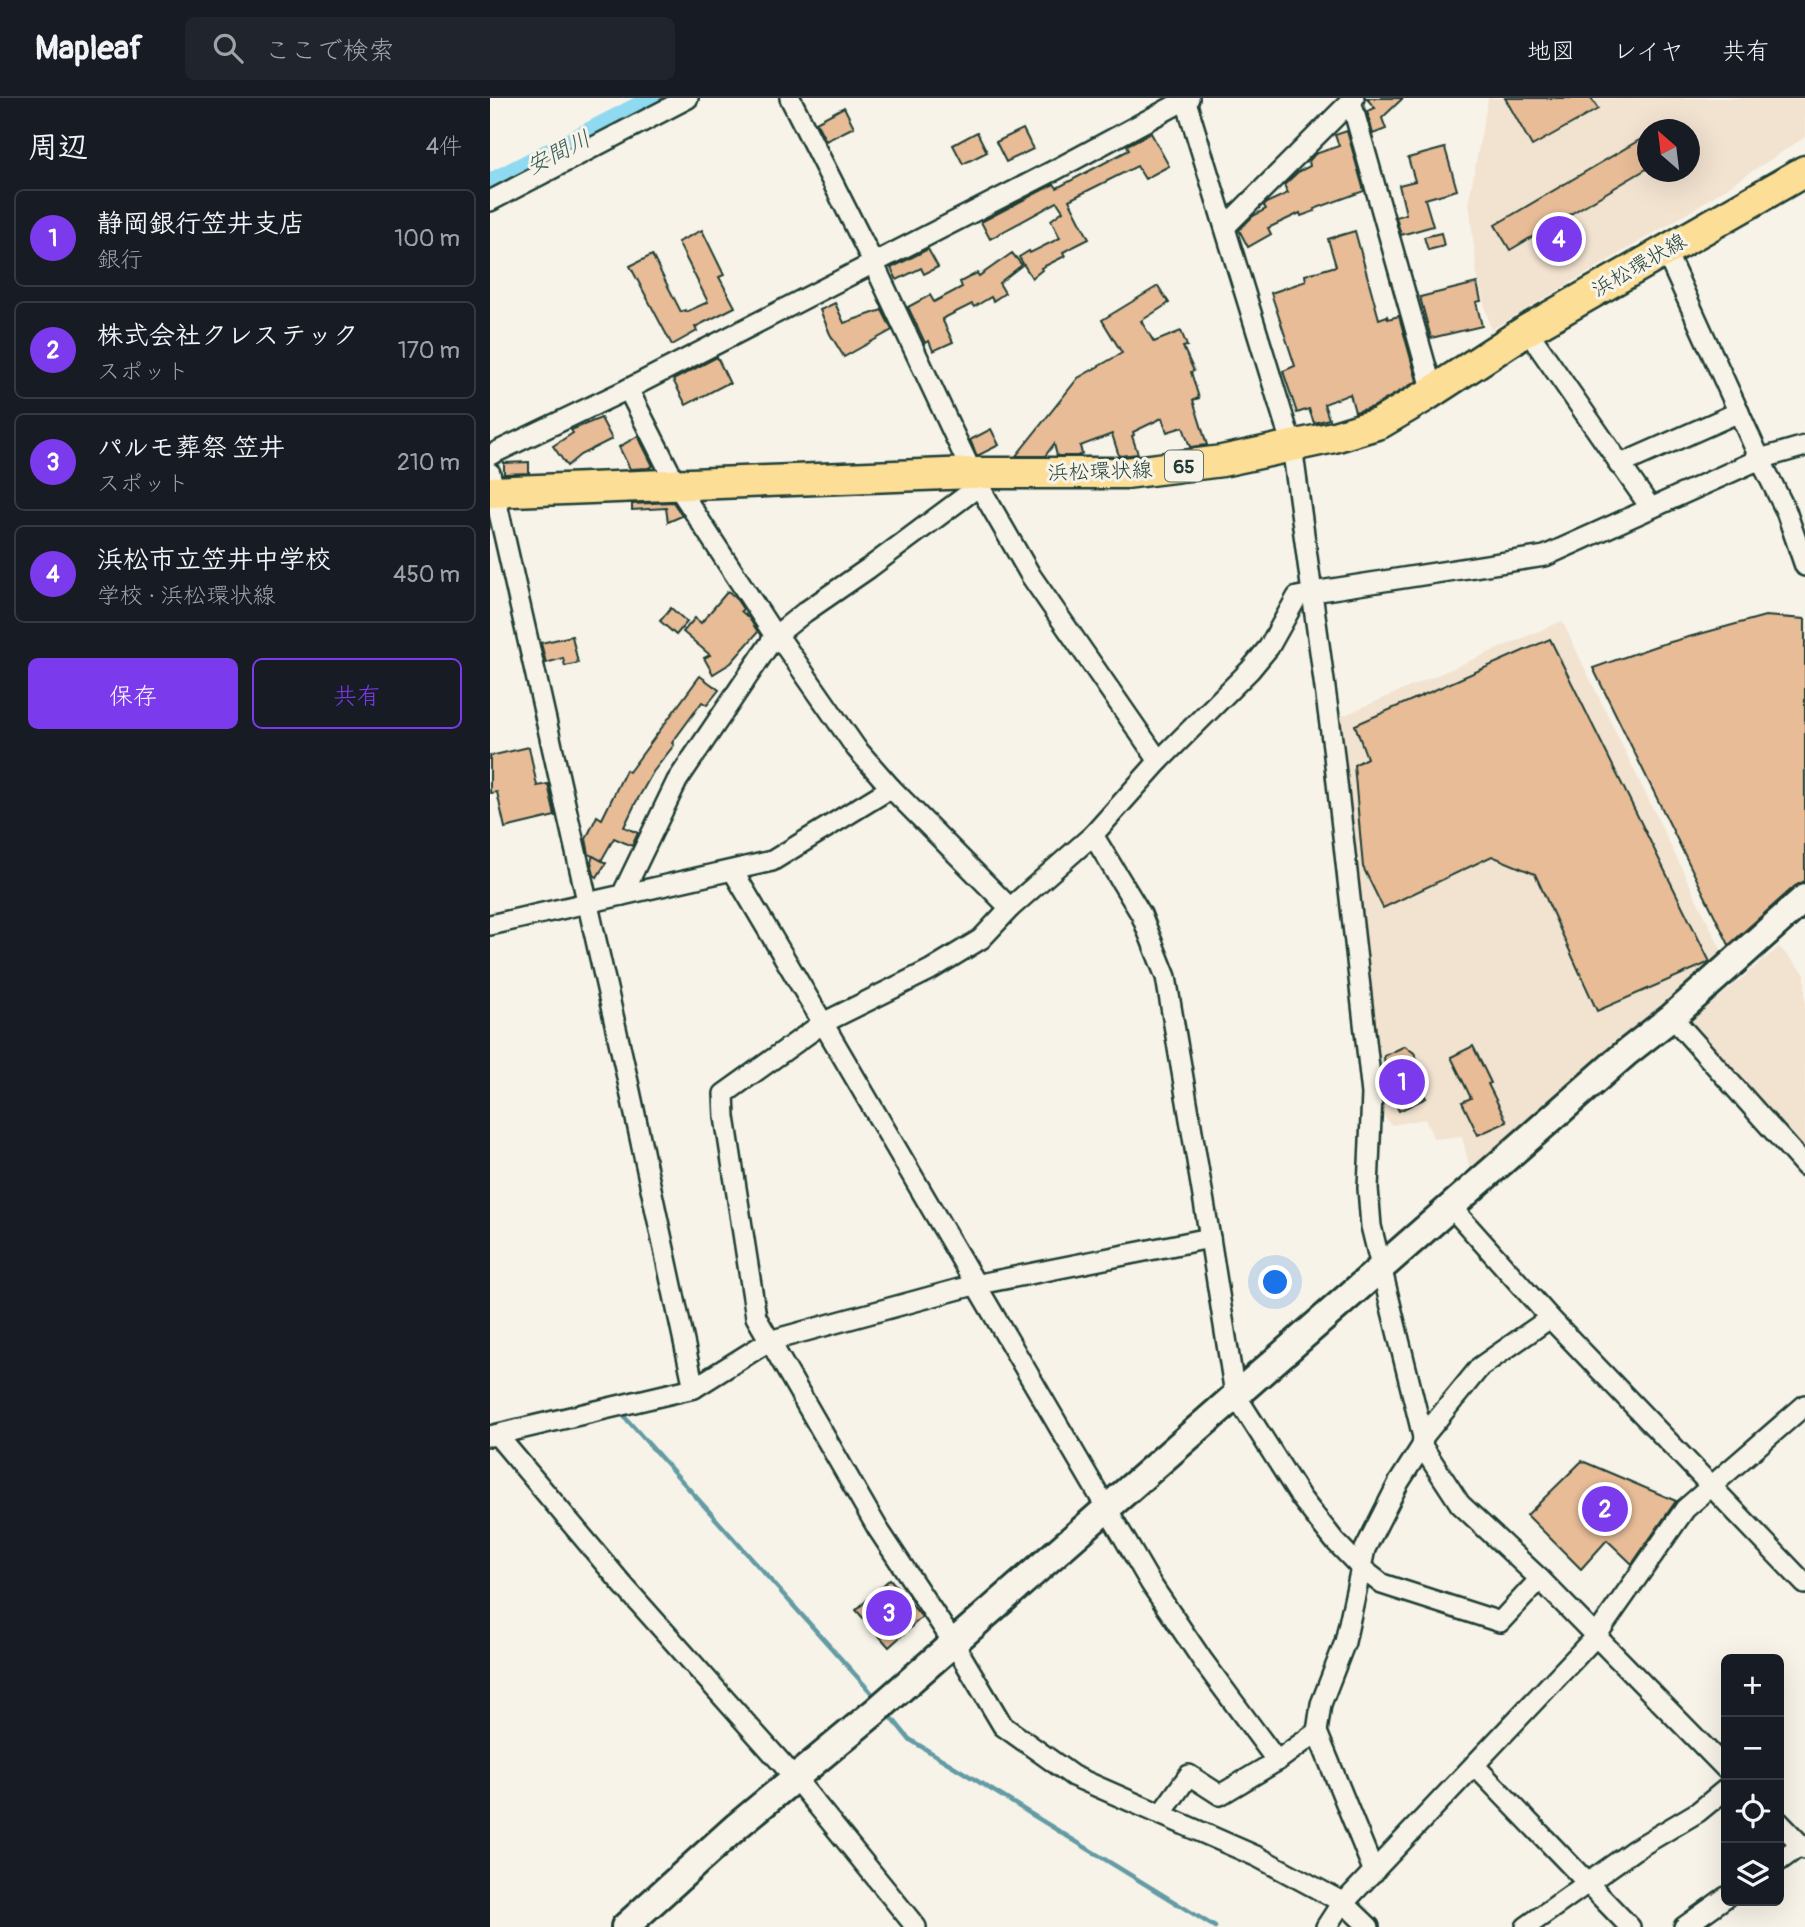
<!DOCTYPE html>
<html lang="ja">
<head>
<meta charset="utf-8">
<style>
  body { margin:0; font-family:Pangolin,"Klee One",sans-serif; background:#20242c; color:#f1f3f6 }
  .controls { position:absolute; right:21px; bottom:21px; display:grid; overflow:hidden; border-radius:10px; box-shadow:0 7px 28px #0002 }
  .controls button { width:63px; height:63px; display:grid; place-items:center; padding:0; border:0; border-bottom:2px solid #363941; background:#171b24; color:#f1f3f6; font:35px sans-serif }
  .compass { position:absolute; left:1147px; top:21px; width:63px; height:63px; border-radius:50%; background:#171b24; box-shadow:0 7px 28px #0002; rotate:332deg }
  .you { position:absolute; left:786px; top:1185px; width:24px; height:24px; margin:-18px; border:5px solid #fff; border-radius:50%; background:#1a73e8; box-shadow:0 0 0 10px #1a73e833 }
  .badge { display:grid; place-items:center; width:46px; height:46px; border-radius:50%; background:#7c3aed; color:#fff; font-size:23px; font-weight:700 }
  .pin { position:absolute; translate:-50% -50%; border:4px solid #fff; box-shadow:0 2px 7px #0006 }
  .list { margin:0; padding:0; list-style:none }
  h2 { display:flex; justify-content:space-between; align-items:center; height:91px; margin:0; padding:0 28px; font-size:30px }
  h2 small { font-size:23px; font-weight:400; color:#9ea1a6 }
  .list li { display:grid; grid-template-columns:46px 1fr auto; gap:21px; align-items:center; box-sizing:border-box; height:98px; margin:0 14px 14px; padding:0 14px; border:2px solid #363941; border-radius:10px }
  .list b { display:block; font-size:26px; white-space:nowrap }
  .list p { margin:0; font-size:23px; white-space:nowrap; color:#9ea1a6 }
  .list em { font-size:23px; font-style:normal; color:#9ea1a6 }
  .actions { display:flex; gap:14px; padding:21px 28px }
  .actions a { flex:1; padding:16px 0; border:2px solid #7c3aed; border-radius:10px; text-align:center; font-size:24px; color:#7c3aed }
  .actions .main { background:#7c3aed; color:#fff }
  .icon { flex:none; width:38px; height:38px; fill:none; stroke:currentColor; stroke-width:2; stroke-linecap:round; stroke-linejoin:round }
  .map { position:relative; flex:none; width:1315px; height:1829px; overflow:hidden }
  header { display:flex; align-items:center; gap:42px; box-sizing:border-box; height:98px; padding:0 35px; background:#171b24; border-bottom:2px solid #363941 }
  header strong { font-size:33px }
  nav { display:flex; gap:38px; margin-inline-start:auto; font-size:24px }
  .search { width:490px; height:63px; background:#20242c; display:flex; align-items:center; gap:18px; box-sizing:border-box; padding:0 24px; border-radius:10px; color:#9ea1a6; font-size:26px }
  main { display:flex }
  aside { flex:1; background:#171b24 }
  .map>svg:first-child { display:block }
</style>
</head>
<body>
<header>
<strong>Mapleaf</strong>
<div class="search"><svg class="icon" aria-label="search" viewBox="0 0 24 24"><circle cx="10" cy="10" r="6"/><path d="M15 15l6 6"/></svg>ここで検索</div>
<nav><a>地図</a><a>レイヤ</a><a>共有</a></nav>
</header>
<main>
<aside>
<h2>周辺<small>4件</small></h2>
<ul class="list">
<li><span class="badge">1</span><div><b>静岡銀行笠井支店</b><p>銀行</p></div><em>100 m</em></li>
<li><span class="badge">2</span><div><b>株式会社クレステック</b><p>スポット</p></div><em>170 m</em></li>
<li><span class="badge">3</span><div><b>パルモ葬祭 笠井</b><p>スポット</p></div><em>210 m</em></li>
<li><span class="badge">4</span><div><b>浜松市立笠井中学校</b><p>学校 · 浜松環状線</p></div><em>450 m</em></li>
</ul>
<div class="actions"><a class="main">保存</a><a>共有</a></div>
</aside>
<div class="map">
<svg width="1315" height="1829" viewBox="0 0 1315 1829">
  <rect width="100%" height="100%" fill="#f7f3e8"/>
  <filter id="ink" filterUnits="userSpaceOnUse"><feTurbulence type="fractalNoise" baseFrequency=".0143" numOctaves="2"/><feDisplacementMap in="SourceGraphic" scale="14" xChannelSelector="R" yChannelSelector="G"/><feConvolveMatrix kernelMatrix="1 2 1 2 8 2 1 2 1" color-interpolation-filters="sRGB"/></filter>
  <g filter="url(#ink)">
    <!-- built -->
    <g fill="#f2e2d0" fill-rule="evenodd">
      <path d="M998,0H1315V39L1196,116L1001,232L987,177L979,102ZM1157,32H1199V74H1157Z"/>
      <polygon points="1072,523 1235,860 980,1071 972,1038 944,1041 935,1021 902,1027 890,1015 848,620"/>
      <polygon points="1289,849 1315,876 1315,1054 1200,924"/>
    </g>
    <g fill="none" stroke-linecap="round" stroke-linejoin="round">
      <!-- stream -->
      <g stroke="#639ba5" stroke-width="4.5">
        <polyline points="131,1315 387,1601"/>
        <polyline points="397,1614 419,1641 725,1829"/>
      </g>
      <!-- river -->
      <polyline stroke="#90daf1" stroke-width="28" points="0,90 174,0"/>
    </g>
    <!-- building -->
    <g fill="#e7bc97" stroke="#1f3d34" stroke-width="2">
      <polygon points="876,0 913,0 892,20 896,31 883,36 877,13 885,10"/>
      <polygon points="1015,0 1101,0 1108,11 1042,48"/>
      <polygon points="354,9 364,29 336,43 326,24"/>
      <polygon points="533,31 543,51 516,64 506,44"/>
      <polygon points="857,33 874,93 824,111 825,113 811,118 810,115 778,130 781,136 758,149 749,132 763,118 776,111 774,108 776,105 798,95 794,87 808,74 820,68 819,63 825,56 849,48 845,37"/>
      <polygon points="487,34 497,54 473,66 463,47"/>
      <polygon points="661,35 679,68 655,81 647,68 579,102 599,141 573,154 575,158 551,170 552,172 542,180 529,159 539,153 540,155 570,140 561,122 573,113 567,104 500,141 491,124 564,86 567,90 639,52 637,47"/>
      <polygon points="1158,37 1158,70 1020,152 1005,127"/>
      <polygon points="955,50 967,92 935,101 943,128 911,137 906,119 916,116 909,87 925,83 918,60"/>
      <polygon points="212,132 234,177 229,179 245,209 205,229 207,233 182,247 140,168 162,157 191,214 195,212 196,214 218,204 188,144"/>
      <polygon points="865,133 889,221 897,218 898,221 909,218 927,283 883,309 865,314 860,296 834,306 839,321 824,325 819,311 807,315 793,273 805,268 781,195 816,183 815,177 846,168 838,141"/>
      <polygon points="951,135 954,148 938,152 934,139"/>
      <polygon points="438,151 448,169 434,176 431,170 407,182 401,170"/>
      <polygon points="522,155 532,167 509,185 515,195 503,203 501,199 484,209 482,206 452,221 463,244 443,253 439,243 435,245 418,209 440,197 444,204 472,189 470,184 487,175 489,178"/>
      <polygon points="987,185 991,203 986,204 992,228 941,240 930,199"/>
      <polygon points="668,188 679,205 651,223 664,244 691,233 697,248 693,249 704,273 701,274 709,300 703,302 717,347 700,349 693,329 677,334 672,320 643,334 644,337 642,338 648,356 629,358 622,336 590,348 592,356 587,358 567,358 564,346 555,358 526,358 588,280 632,255 612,222"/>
      <polygon points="345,205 354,225 392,212 402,232 354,259 340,236 330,212"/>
      <polygon points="227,259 240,286 236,286 196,307 183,282"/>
      <polygon points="111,320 122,341 90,357 77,368 63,348 83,335 81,332"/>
      <polygon points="501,331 509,347 487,358 480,342"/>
      <polygon points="148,338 163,368 158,370 140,371 129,349"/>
      <polygon points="39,364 39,375 14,376 14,365"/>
      <polygon points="183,404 192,418 178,424 176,410 142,412 142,406"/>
      <polygon points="238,493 245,499 253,511 251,513 259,520 268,534 241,565 223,576 214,560 220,557 193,534 205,520 211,525"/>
      <polygon points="181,510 197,524 186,537 170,523"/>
      <polygon points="1275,518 1315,521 1315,783 1305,788 1239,847 1103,570 1166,548"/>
      <polygon points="82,538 88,565 75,568 73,560 56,565 51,545"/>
      <polygon points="1060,541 1220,864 1107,913 1045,776 1002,758 893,810 873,769 864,667 877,660 865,627"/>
      <polygon points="210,578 229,592 217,607 212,604 182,645 184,647 163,674 145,706 134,729 148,735 142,748 124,740 111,763 99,756 96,741 107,718 112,721 136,672 139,674"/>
      <polygon points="39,649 47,688 58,686 65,718 15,730 7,694 0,695 0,658"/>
      <polygon points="103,758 116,765 107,779 104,777 101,763"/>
      <polygon points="915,948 924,955 930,966 922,975 936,1000 909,1013 897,991 894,958"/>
      <polygon points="983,948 1001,985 998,986 1017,1024 988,1037 972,1004 981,1000 961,959"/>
      <polygon points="1092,1363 1186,1403 1142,1466 1117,1442 1091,1471 1037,1417"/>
      <polygon points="400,1481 432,1519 399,1549 366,1512"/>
    </g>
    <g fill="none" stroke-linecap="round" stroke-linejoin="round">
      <defs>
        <g id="street">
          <polyline points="300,0 383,164 484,379 541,478 669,663"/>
          <polyline points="695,0 802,348 843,649 882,996 878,1090 881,1128 933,1339 932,1348 970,1406 1050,1481 1236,1671"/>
          <polyline points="861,3 943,294"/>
          <polyline points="0,103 198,0"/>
          <polyline points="735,129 864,0"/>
          <polyline points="1175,152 1270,361 1296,413 1315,468"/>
          <polyline points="1037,232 1160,409"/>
          <polyline points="0,357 138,291 565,72 699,0"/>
          <polyline points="1129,367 1249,314"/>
          <polyline points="0,375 135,970 204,1290 279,1243 484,1187 720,1140 745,1296 811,1400 844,1442 870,1469 892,1486 1010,1524 1050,1481"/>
          <polyline points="823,494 1055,458 1270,361 1315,348"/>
          <polyline points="401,690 520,810 603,737 651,816 676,879 720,1140"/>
          <polyline points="603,737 669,663 760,572 779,549 807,499 823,496"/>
          <polyline points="243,773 333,925 440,872 491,841 520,810"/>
          <polyline points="132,797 187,683 285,538 315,514 379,470 489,388"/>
          <polyline points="0,827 282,763 401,690 366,650 293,545 285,538 186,386 138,291"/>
          <polyline points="1182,919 1315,1068"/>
          <polyline points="961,1109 1060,1220 1315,1486"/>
          <polyline points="7,1337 133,1487 305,1680 426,1829"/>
          <polyline points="0,1338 204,1290"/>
          <polyline points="933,1339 990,1269 1060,1220"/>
          <polyline points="827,1634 831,1606 855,1544 875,1451 909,1384 932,1348"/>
          <polyline points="985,1668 1140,1829"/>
          <polyline points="671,1716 699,1677 730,1697 787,1663"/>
          <polyline points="1289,1724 1315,1751"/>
          <polyline points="1289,1763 1311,1747"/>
          <polyline points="836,1829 847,1812 1106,1538 1195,1411 1315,1307"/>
          <polyline points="879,1829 854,1805 768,1759 583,1678 513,1628 463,1544 388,1431 266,1219 235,1019 234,996 333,925 661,1486 713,1563 787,1663 827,1634 884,1774"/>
          <polyline points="1036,1829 1144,1752 1208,1714 1236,1691"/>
          <polyline points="1194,1829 1236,1799"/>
        </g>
        <polyline id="secondary" points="135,1829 247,1728 387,1612 1136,955 1182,919 1315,800"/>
        <polyline id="primary" points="0,394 482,375 636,375 732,363 844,339 890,325 934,299 1037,232 1315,73"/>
      </defs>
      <!-- street casing -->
      <use href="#street" stroke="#1f3d34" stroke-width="24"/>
      <!-- secondary casing -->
      <use href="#secondary" stroke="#1f3d34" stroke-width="32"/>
      <!-- primary casing -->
      <use href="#primary" stroke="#1f3d34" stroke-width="35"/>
      <!-- street -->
      <use href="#street" stroke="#f7f3e8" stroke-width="19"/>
      <!-- secondary -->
      <use href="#secondary" stroke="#f7f3e8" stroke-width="26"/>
      <!-- primary -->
      <use href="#primary" stroke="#fdde96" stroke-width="30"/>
    </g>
  </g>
  <g text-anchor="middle" stroke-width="6" stroke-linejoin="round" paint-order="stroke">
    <!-- shield labels -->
    <rect fill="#f7f3e8" stroke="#60746a" stroke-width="2" x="675" y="352.5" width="38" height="31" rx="5"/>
    <g font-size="19" font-weight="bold" fill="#1f3d34">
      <text x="694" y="375">65</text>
    </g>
    <!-- street labels -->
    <g font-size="21" fill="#1f3d34" stroke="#f7f3e8">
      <text transform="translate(1149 167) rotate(-30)" y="7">浜松環状線</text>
      <text transform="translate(610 373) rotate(-2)" y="7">浜松環状線</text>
    </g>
    <!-- water labels -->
    <g font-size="23" font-style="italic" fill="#365c5a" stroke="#f7f3e8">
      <text transform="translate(68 54) rotate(-27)" y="8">安間川</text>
    </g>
  </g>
</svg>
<div class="controls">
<button>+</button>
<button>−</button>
<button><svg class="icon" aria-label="locate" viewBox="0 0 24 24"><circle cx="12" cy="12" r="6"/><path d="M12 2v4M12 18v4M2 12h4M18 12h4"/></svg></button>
<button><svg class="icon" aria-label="layers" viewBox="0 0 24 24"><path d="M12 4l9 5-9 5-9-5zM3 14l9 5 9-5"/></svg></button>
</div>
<svg class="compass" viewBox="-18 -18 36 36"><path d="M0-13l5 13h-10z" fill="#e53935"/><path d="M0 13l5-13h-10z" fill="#9ea1a6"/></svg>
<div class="you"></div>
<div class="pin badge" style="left:912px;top:984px">1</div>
<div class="pin badge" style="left:1115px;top:1411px">2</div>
<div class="pin badge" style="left:399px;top:1515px">3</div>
<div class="pin badge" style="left:1069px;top:141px">4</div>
</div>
</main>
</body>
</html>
